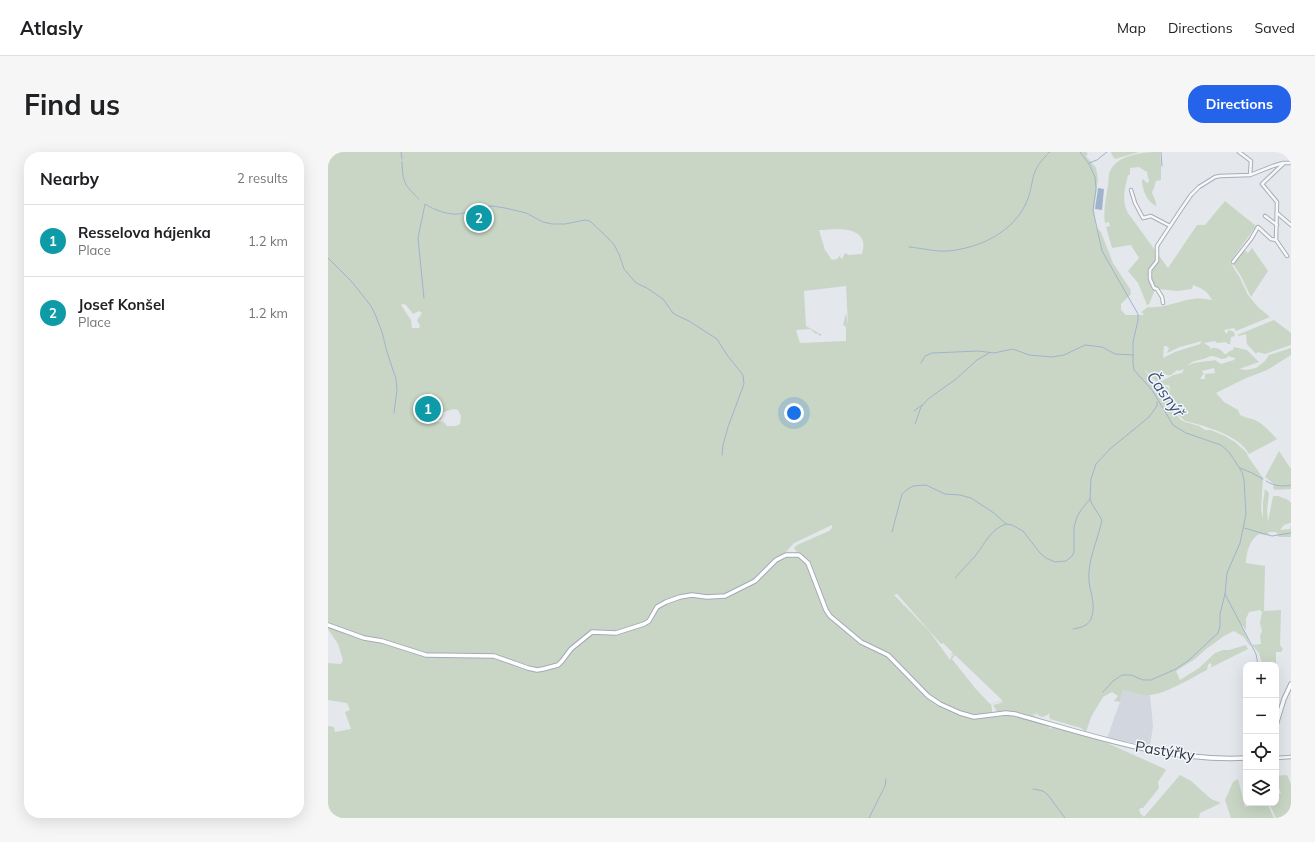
<!DOCTYPE html>
<html lang="en">
<head>
<meta charset="utf-8">
<style>
  body { margin:0; font-family:Mulish,sans-serif; background:#f6f6f6; color:#202124 }
  .controls { position:absolute; right:12px; bottom:12px; display:grid; overflow:hidden; border-radius:8px; box-shadow:0 4px 16px #0002 }
  .controls button { width:36px; height:36px; display:grid; place-items:center; padding:0; border:0; border-bottom:1px solid #e0e0e0; background:#fff; color:#202124; font:20px sans-serif }
  .you { position:absolute; left:466px; top:261px; width:14px; height:14px; margin:-10px; border:3px solid #fff; border-radius:50%; background:#1a73e8; box-shadow:0 0 0 6px #1a73e833 }
  .badge { display:grid; place-items:center; width:26px; height:26px; border-radius:50%; background:#2563eb; color:#fff; font-size:13px; font-weight:700 }
  .pin { position:absolute; translate:-50% -50%; border:2px solid #fff; box-shadow:0 1px 4px #0006 }
  .list { margin:0; padding:0; list-style:none }
  h2 { display:flex; justify-content:space-between; align-items:center; height:52px; margin:0; padding:0 16px; font-size:17px }
  h2 small { font-size:13px; font-weight:400; color:#757577 }
  .list li { display:grid; grid-template-columns:26px 1fr auto; gap:12px; align-items:center; box-sizing:border-box; height:72px; padding:0 16px; border-top:1px solid #e0e0e0 }
  .list b { display:block; font-size:15px; white-space:nowrap }
  .list p { margin:0; font-size:13px; white-space:nowrap; color:#757577 }
  .list em { font-size:13px; font-style:normal; color:#757577 }
  .icon { flex:none; width:22px; height:22px; fill:none; stroke:currentColor; stroke-width:2; stroke-linecap:round; stroke-linejoin:round }
  .map { position:relative; flex:none; width:963px; height:666px; overflow:hidden; border-radius:16px }
  header { display:flex; align-items:center; gap:24px; box-sizing:border-box; height:56px; padding:0 20px; background:#fff; border-bottom:1px solid #e0e0e0 }
  header strong { font-size:19px }
  nav { display:flex; gap:22px; margin-inline-start:auto; font-size:14px }
  .intro { display:flex; align-items:center; justify-content:space-between; box-sizing:border-box; height:96px; padding:0 24px }
  h1 { margin:0; font-size:28px }
  .button { padding:10px 18px; border-radius:16px; background:#2563eb; color:#fff; font-size:14px; font-weight:700 }
  main { display:flex; gap:24px; padding:0 24px }
  aside { flex:1; background:#fff; border-radius:16px; box-shadow:0 4px 16px #0002 }
  .map>svg:first-child { display:block }
</style>
</head>
<body>
<header>
<strong>Atlasly</strong>
<nav><a>Map</a><a>Directions</a><a>Saved</a></nav>
</header>
<div class="intro"><h1>Find us</h1><a class="button">Directions</a></div>
<main>
<aside>
<h2>Nearby<small>2 results</small></h2>
<ul class="list">
<li><span class="badge" style="background:#0f9aa8">1</span><div><b>Resselova hájenka</b><p>Place</p></div><em>1.2 km</em></li>
<li><span class="badge" style="background:#0f9aa8">2</span><div><b>Josef Konšel</b><p>Place</p></div><em>1.2 km</em></li>
</ul>
</aside>
<div class="map">
<svg width="963" height="666" viewBox="0 0 963 666">
  <rect width="100%" height="100%" fill="#e4e7ec"/>
  <!-- built -->
  <polygon fill="#d2d6de" points="795,538 806,541 822,543 825,574 822,594 779,586 792,550"/>
  <!-- green -->
  <g fill="#c9d6c5" fill-rule="evenodd">
    <path d="M0,0H758L760,2L758,4L768,16L770,27L766,58L768,75L773,80L785,111L802,137L803,142L793,152V158L798,163H815L816,162L813,160L820,155C834,157 850,149 865,147C871,146 878,147 884,148C880,139 873,136 865,133L864,137L849,139L830,137L827,138L821,152L819,153L810,131L800,119L811,106L803,93L784,96L778,75L782,74L781,70L777,71C775,58 778,46 780,34C781,29 780,24 782,19C790,2 816,0 832,0L833,13V28L828,29L826,36L824,40C825,45 829,50 828,54C819,50 814,37 814,28L815,27L819,31L821,30L819,20L811,15L802,16V23H800C797,36 793,49 800,61L840,116L869,73H877L897,49L928,74L902,110L912,126L920,143L930,155L942,165L908,179L906,176L896,178L898,182L901,178L906,180L907,184L903,185L902,192H900L898,190L889,191L887,189L876,191L882,195L883,198L884,196C889,196 894,197 896,202H898L902,199L905,198L906,195L919,198L931,210L911,217L918,218L928,216L937,209L941,203L963,196V203L939,218L916,227L888,241L896,250L910,258L912,263C916,265 920,266 924,267C934,270 942,280 949,287L921,302C911,283 877,274 857,269C850,263 840,253 841,243C841,238 843,238 841,233C829,234 824,225 816,217C821,226 829,235 840,235L841,237L840,247L849,263L853,268L857,270L871,274L877,278H883L897,284L907,290L918,300L921,306L935,326L933,357L935,367V350L937,337L941,341L939,358L940,370L945,344H951C955,347 960,346 963,351V371H962L956,373L952,378L962,377L963,373V385H951L948,380H940L941,382L939,383L931,382C922,387 918,401 918,411L937,414L936,459L953,458L952,493L955,497L953,500H948V513H935L934,512L931,501L924,493L933,492L932,484L934,479L932,471L934,460L932,458L921,460L918,467V478L914,473H913L923,494H922L916,485L906,479L896,484L877,498L867,507L848,519L852,528L871,516L887,501L895,498H901L918,493L920,497L882,516L884,513L882,511L880,513L879,518C863,526 840,541 822,543C813,544 803,540 795,538L792,550L786,549L790,544L784,540L775,545L763,565L758,580L753,576L722,567L721,563L723,561L715,565L711,564L707,559L709,563L705,562V563L711,566L684,559L670,561L665,553L673,551L675,549L663,552L664,557V562L646,564L632,559L612,550L601,543L561,501L534,488L507,467L500,457L484,414L479,406L468,399L466,396L469,393L501,379L504,376V373L466,391L457,401L447,407L433,421L426,427L404,439L397,442L379,444L364,441L352,443L337,448L328,454L319,468L316,471L288,479L268,478L260,481L253,488L242,496L233,508L225,514L209,516L166,502H98L36,485L0,471ZM491,78C505,78 529,73 535,89C536,93 535,98 534,102L521,103L517,101L514,107L512,105L513,102L509,107L504,108L497,98ZM518,134L520,173L518,161L515,173L518,175V189L472,191L468,178L482,177L488,182L489,181L492,184L494,183L478,174L476,139ZM75,152L78,153L85,162L91,159L94,161L89,168L92,174L91,176H84L83,168L73,153ZM874,189L872,192L847,200L835,206L836,194H838L841,196L839,201L852,195ZM882,204H885L894,207L899,206V204L907,206L906,208L893,212L887,208C878,210 867,209 859,214C865,207 875,209 882,204ZM886,216L887,221L877,222V227H872L874,224L876,222L874,219ZM856,217L854,221L845,223L834,229L830,220C836,220 838,224 843,223L849,218L851,219ZM103,241L106,243L111,253V255L108,258L113,261L125,257L130,258L133,264L132,272L128,274H119L116,270C112,269 107,270 103,269C93,267 91,254 92,246ZM569,442L613,492L615,491L625,501L621,503L626,502L623,505V507L622,508L602,480L576,453L575,454V452L566,443ZM627,503L674,548L673,549L662,552L647,536L624,507Z"/>
    <polygon points="783,0 811,0 787,7 784,3"/>
    <polygon points="924,96 940,119 923,145 913,124 905,112 916,98 920,101"/>
    <polygon points="946,168 963,181 963,193 937,202 930,200 928,202 919,192 918,182 911,184 909,183"/>
    <polygon points="106,259 109,261 114,262 113,268 103,267 99,265"/>
    <polygon points="951,299 963,317 963,337 947,338 945,336 946,332 937,325"/>
    <polygon points="463,403 471,404 476,408 481,416 497,459 533,491 559,504 599,545 640,565 646,567 684,563 719,573 723,577 725,574 779,591 837,617 838,618 830,630 831,636 815,656 813,656 811,657 812,661 816,665 852,623 863,629 883,647 893,651 872,661 871,666 0,666 0,574 6,575 7,580 23,577 17,560 22,558 19,551 0,548 0,511 13,512 15,508 10,492 0,477 0,474 36,488 54,491 97,505 166,505 209,520 219,518 230,514 235,510 244,498 264,482 283,482 317,473 330,456 334,453 352,446 367,445 386,447 401,444 427,430 435,424 449,409"/>
    <polygon points="959,623 963,632 963,666 948,666 941,651 948,651 948,643 953,641 948,629 948,624"/>
    <polygon points="910,627 917,655 929,651 939,651 946,666 903,666 897,648 905,630"/>
  </g>
  <!-- water -->
  <polygon fill="#9fb4cc" points="770,36 776,37 774,58 767,57"/>
  <g fill="none" stroke-linecap="round" stroke-linejoin="round">
    <!-- stream -->
    <g stroke="#9fb4cc" stroke-width="1">
      <polyline points="73,0 74,7"/>
      <polyline points="752,0 761,12 767,25 768,37 765,58 774,99 810,162 810,168 805,190 805,211 806,218 824,238 845,273 858,281 893,293 901,300 914,320 916,328 918,362 912,391 899,421 897,442 923,492 928,502 930,513"/>
      <polyline points="833,0 834,14"/>
      <polyline points="720,1 722,0"/>
      <path d="M74,10C75,32 76,32 91,47"/>
      <polyline points="761,11 769,8 779,0"/>
      <polyline points="156,55 164,54 177,56 198,61 215,70 224,72 237,72 257,68 262,69 285,91 291,102 296,117 308,131 319,136 335,147 345,161 348,163 361,169 389,187 399,203 415,223 416,232 400,275 395,293 394,303"/>
      <path d="M581,95C593,96 608,100 620,99C652,96 686,80 699,49C707,29 701,20 719,3"/>
      <polyline points="0,106 24,130 43,154 47,162 54,180 59,200 68,227 69,238 66,261"/>
      <path d="M96,146L90,86L97,52C106,58 120,63 131,62C138,61 144,57 150,56"/>
      <polyline points="593,211 597,204 604,201 651,199 666,201 685,197 701,203 724,205 736,203 757,193 774,195 787,202 805,203"/>
      <polyline points="586,259 594,253"/>
      <polyline points="587,272 593,255 600,247 628,227 649,208 661,201"/>
      <polyline points="912,316 924,321 935,327"/>
      <path d="M938,329C946,334 954,335 963,333"/>
      <polyline points="916,376 944,384 963,381"/>
      <polyline points="564,380 574,342 580,337 585,334 598,333 617,342 632,343 643,346 666,361 678,372 684,373 695,379 712,401 718,406 727,410 738,409 744,404 746,400 746,375 749,365 753,358 762,347 763,327 768,312 782,297 821,265 829,254 829,250"/>
      <path d="M627,426C634,418 641,411 648,403C657,391 663,377 678,372"/>
      <path d="M745,477C752,476 760,474 763,467C768,455 763,442 761,430C759,409 770,388 774,368L764,352L762,347"/>
      <polyline points="775,540 785,529 794,523 803,523 815,528 823,528 848,517 861,508 890,481 892,474 892,462 897,442"/>
      <polyline points="916,545 918,541"/>
      <polyline points="705,637 715,639 720,643 737,666"/>
      <polyline points="541,666 557,634 558,627"/>
    </g>
    <defs>
      <g id="minor">
        <polyline points="911,0 923,9 922,23"/>
        <polyline points="955,12 934,32 949,50 948,88 959,104"/>
        <polyline points="803,38 807,51 815,66 823,64 842,74"/>
        <polyline points="949,61 963,73"/>
        <polyline points="937,64 949,73"/>
        <polyline points="905,110 923,87 930,75 943,87 948,88"/>
        <polyline points="835,151 834,145 829,137 826,136 822,127 822,118 829,109 829,94 852,59 863,43 871,35 887,25 892,24 922,23 945,14 955,11 963,11"/>
        <polyline points="948,606 963,605"/>
      </g>
      <g id="major">
        <path d="M0,473L36,486L54,489L98,503L166,504L200,516L209,518L215,517L230,513L234,509L243,497L264,480L288,481L316,472L321,469L329,455L338,450L352,445L364,443L379,445L397,444L427,429L448,408L458,403H471L480,411L498,458L502,464L533,490L560,503L600,544L612,552L632,561L646,565L678,561L687,562C763,583 838,610 918,606"/>
        <polyline points="948,573 956,547 963,532"/>
      </g>
    </defs>
    <!-- minor casing -->
    <use href="#minor" stroke="#a9aeb7" stroke-width="4.5"/>
    <!-- major casing -->
    <use href="#major" stroke="#a3abb8" stroke-width="5.5"/>
    <!-- minor -->
    <use href="#minor" stroke="#f7f8fa" stroke-width="2.5"/>
    <!-- major -->
    <use href="#major" stroke="#fff" stroke-width="3.5"/>
  </g>
  <g text-anchor="middle" stroke-width="3" stroke-linejoin="round" paint-order="stroke">
    <!-- street labels -->
    <g font-size="15" fill="#2b3445" stroke="#f4f6f9">
      <text transform="translate(837 599) rotate(9)" y="5">Pastýřky</text>
    </g>
    <!-- water labels -->
    <g font-size="16" font-style="italic" fill="#34527a" stroke="#f4f6f9">
      <text transform="translate(838 242) rotate(54)" y="6">Časnýř</text>
    </g>
  </g>
</svg>
<div class="controls">
<button>+</button>
<button>−</button>
<button><svg class="icon" aria-label="locate" viewBox="0 0 24 24"><circle cx="12" cy="12" r="6"/><path d="M12 2v4M12 18v4M2 12h4M18 12h4"/></svg></button>
<button><svg class="icon" aria-label="layers" viewBox="0 0 24 24"><path d="M12 4l9 5-9 5-9-5zM3 14l9 5 9-5"/></svg></button>
</div>
<div class="you"></div>
<div class="pin badge" style="left:100px;top:257px;background:#0f9aa8">1</div>
<div class="pin badge" style="left:151px;top:66px;background:#0f9aa8">2</div>
</div>
</main>
</body>
</html>
